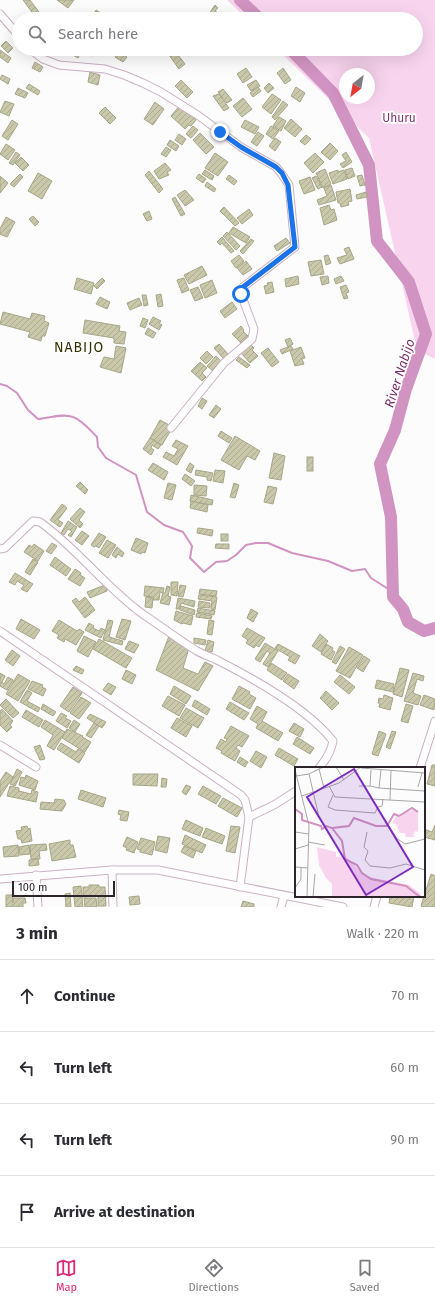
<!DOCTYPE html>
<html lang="en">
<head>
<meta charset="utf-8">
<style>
  body { margin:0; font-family:"Fira Sans",sans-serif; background:#f7f7f7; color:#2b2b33 }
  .compass { position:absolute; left:339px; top:68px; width:36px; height:36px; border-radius:50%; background:#fff; box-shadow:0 4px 16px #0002; rotate:211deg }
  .scale { position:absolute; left:12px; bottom:10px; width:103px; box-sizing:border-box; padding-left:4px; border:2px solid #2e242b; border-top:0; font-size:11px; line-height:14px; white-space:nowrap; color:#2e242b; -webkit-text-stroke:3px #fff; paint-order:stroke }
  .stop { position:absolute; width:12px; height:12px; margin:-9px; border:3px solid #1a73e8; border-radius:50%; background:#fff }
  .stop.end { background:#1a73e8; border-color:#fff; box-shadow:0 1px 4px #0008 }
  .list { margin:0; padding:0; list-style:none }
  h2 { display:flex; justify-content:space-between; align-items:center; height:52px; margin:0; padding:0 16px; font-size:17px }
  h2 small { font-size:13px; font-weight:400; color:#7c7c81 }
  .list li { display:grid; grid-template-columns:26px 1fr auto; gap:12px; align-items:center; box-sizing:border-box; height:72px; padding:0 16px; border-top:1px solid #e1e1e2 }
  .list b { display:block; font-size:15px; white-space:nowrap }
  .list em { font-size:13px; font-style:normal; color:#7c7c81 }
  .icon { flex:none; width:22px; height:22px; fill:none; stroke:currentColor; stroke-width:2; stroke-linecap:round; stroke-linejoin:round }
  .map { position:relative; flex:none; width:435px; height:907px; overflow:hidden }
  .search { position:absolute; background:#fff; box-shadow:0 4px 16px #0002; left:12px; right:12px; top:12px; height:44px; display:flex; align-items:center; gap:10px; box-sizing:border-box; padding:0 14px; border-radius:22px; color:#7c7c81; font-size:15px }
  .sheet { height:340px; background:#fff }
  nav { display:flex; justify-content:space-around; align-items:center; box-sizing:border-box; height:56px; border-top:1px solid #e1e1e2; background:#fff; font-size:11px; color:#7c7c81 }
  nav a { display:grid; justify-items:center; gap:2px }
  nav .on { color:#db2777 }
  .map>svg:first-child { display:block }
</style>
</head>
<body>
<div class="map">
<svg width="435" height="907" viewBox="0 0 435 907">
  <defs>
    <pattern id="building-hatch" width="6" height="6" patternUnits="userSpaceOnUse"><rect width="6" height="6" fill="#c9c8aa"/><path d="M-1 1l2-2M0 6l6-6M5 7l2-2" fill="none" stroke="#adac92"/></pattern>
  </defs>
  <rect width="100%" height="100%" fill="#fcfcfc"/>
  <!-- green -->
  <path fill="#f9d4ef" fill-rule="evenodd" d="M227,0H435V359L417,350L369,138L277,49H416V19H247ZM345,74H369V98H345Z"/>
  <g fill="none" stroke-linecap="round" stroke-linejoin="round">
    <!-- stream -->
    <path stroke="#d193c1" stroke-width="2" d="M0,384L7,386L17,393L28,410L38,419C49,418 63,413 73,417C82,420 90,430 97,437L98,447L106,458L136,475L147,512L164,525L183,532L192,546L190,558L204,572L216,562L227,561L236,555L246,545L256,543H268L292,553L328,561L352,571L365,569L371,578L393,592"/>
    <!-- river -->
    <g stroke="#d193c1" stroke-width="12">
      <polyline points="240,0 260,19"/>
      <polyline points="290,49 333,93 369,165 377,241 409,282 426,334 406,389 395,430 380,464 391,517 393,597 403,609 408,622 424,631 435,628"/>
    </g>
  </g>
  <!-- building -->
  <g fill="url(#building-hatch)" stroke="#a6a688">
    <polygon points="23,0 30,0 42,16 37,19"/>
    <polygon points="57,0 74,0 68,8"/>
    <polygon points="215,5 218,8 215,11 218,13 213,19 207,19 206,18"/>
    <polygon points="96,10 106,16 104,19 97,19 92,17"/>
    <polygon points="6,41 13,48 8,53 1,46"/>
    <polygon points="67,49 82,49 78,58 66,51"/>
    <polygon points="85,49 91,50 99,49 98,51 97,50 93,56 83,51"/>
    <polygon points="184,49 194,49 195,51 188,56"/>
    <polygon points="0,50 11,58 8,63 0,57"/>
    <polygon points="119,51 127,57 123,62 115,57"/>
    <polygon points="175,51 185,64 179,69 169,55"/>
    <polygon points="35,62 43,67 40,72 32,68"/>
    <polygon points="246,68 252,77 243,83 237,74"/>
    <polygon points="283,68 291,80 285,84 277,73"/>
    <polygon points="90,72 100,75 98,85 88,82"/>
    <polygon points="2,75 10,79 8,84 0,79"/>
    <polygon points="181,80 193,92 187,98 175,86"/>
    <polygon points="256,80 260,86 251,91 247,85"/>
    <polygon points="269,83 274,88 268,93 264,88"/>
    <polygon points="29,84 40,91 38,95 26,88"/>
    <polygon points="258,87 261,91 253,97 250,93"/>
    <polygon points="296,87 305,93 300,102 291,96"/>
    <polygon points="18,88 28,93 25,98 15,94"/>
    <polygon points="223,89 232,100 227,103 218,92"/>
    <polygon points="219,94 229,108 224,111 213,96"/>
    <polygon points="272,94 281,100 271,114 262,107"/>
    <polygon points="243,98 252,109 242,117 233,106"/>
    <polygon points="5,101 14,104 9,116 0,112"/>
    <polygon points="283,101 288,105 275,120 272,117"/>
    <polygon points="155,102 164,109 153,125 144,119"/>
    <polygon points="180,105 196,120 191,126 189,125 185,129 171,116"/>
    <polygon points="105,107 116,118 110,124 99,113"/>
    <polygon points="279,117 286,121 281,131 273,126"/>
    <polygon points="291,119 302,129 295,137 284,128"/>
    <polygon points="12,120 18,124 8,140 2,136"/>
    <polygon points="245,120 259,127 255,134 241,127"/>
    <polygon points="193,126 198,130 191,138 186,134"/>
    <polygon points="271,126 279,131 273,139 266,134"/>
    <polygon points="258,132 264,136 257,146 251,142"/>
    <polygon points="200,133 214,147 206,154 193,140"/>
    <polygon points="179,134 186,139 182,145 175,140"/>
    <polygon points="306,135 311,139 305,145 300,141"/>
    <polygon points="275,138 281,142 275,151 269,146"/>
    <polygon points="170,140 179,146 176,151 167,145"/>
    <polygon points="330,143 338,151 330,160 321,152"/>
    <polygon points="6,144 15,150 8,160 0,154"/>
    <polygon points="166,147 171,150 166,157 161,154"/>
    <polygon points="16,152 20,155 13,165 9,163"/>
    <polygon points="346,152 352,162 343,168 340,164 346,161 342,155"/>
    <polygon points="215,153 228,162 218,176 205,168"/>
    <polygon points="315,153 324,162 313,173 304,163"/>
    <polygon points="21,157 29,165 23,171 15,163"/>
    <polygon points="165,163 171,170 167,172 169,175 159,179 154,171"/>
    <polygon points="352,168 355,176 348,179 345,170"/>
    <polygon points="325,169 331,184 323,188 316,173"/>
    <polygon points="205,170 214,176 212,180 202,174"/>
    <polygon points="338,170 338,172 344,170 347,179 333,184 329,173"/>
    <polygon points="149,171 163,189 159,193 145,175"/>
    <polygon points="38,173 52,181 42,199 28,191"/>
    <polygon points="20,174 23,177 14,187 10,184"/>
    <polygon points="199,174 206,179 203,183 196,178"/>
    <polygon points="229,175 237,181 234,185 226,179"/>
    <polygon points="362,175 365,185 360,186 357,176"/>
    <polygon points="0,176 8,183 0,193"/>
    <polygon points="316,176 322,187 318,189 312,178"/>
    <polygon points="310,177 315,190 304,194 299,181"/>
    <polygon points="207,182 216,189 214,192 205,186"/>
    <polygon points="331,185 336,200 319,205 317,200 327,196 324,188"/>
    <polygon points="350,189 352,201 348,202 349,205 341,207 340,203 338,203 336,192"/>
    <polygon points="185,190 194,200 185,206 177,195"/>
    <polygon points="366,192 367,197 357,199 356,195"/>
    <polygon points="175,197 185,214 181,216 172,199"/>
    <polygon points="329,205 331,210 334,209 337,220 324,225 320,208"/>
    <polygon points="224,207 239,223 235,226 220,211"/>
    <polygon points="249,209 253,215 242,224 237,218"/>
    <polygon points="149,211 152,219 147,221 143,214"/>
    <polygon points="33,216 39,222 35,226 29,219"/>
    <polygon points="6,217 15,222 7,237 0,234 0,229"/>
    <polygon points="233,227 250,237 246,243 229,233"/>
    <polygon points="227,232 240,246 236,250 223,236"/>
    <polygon points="222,237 234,251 231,253 222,243 220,245 217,242"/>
    <polygon points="286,238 290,243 277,251 274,246"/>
    <polygon points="251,239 254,241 243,254 240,251"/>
    <polygon points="349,247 354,259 340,264 337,258 347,255 344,249"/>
    <polygon points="239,255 244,261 236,268 231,261"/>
    <polygon points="328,255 331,263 326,265 324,256"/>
    <polygon points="321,260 324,274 311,276 308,262"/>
    <polygon points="246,261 252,269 243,275 237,268"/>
    <polygon points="202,266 207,275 189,284 184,275"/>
    <polygon points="298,276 299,284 286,287 285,279"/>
    <polygon points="328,276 329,283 322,285 320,277"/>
    <polygon points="341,276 344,281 336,284 334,279"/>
    <polygon points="77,278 94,283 91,294 74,289"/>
    <polygon points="102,278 105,281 97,289 94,286"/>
    <polygon points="184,278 189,290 182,293 177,280"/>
    <polygon points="212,280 217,293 205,298 200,285"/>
    <polygon points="272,282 274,292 266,294 264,286 268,285 267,283"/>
    <polygon points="346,285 349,292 346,293 348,298 344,299 340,287"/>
    <polygon points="198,287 203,298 195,301 190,290"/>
    <polygon points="161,294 163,306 158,307 156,295"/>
    <polygon points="142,295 146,295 148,305 144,306"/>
    <polygon points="100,297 110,302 107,309 96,304"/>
    <polygon points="139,298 142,305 130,310 127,303"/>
    <polygon points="232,302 237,309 225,318 220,311"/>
    <polygon points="3,312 30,319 32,313 45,316 44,321 49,323 45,336 42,336 41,341 28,337 30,332 0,324"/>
    <polygon points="153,317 161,321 159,323 162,325 159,330 149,324"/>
    <polygon points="143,318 148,320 145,328 140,326"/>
    <polygon points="85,320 120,326 119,331 126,332 124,344 114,343 114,338 83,333"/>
    <polygon points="241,326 244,330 243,331 248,336 241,343 232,334"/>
    <polygon points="148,328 156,333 153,338 145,334"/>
    <polygon points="290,338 293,344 288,347 285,340"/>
    <polygon points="219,344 229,355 224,359 214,348"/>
    <polygon points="251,345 254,348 252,350 258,356 250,363 241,353"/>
    <polygon points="116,346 126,348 121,373 100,367 104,357 114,359"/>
    <polygon points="291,346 293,349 282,354 280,350"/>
    <polygon points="301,347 305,358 302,359 304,364 295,366 290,351"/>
    <polygon points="268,348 279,362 272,367 261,353"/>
    <polygon points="207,351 213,357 206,364 200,358"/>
    <polygon points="216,356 222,362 213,371 207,366"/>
    <polygon points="239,357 250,365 247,368 236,360"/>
    <polygon points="200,362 207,368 202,373 206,377 202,381 191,371"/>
    <polygon points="202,398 207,401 202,409 198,406"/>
    <polygon points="216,405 221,409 214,418 209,415"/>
    <polygon points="160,420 169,425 171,430 162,445 150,438"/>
    <polygon points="221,431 232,438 229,443 218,436"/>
    <polygon points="235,436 260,451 255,460 247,456 239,470 221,460"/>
    <polygon points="150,438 161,445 158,449 152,445 151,448 154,450 151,455 143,449"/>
    <polygon points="176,440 188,446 177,465 163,457 166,452 174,456 178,449 172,446"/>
    <polygon points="274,453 285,456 281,480 269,478"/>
    <rect x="307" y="457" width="6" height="14"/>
    <polygon points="153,463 168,472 164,480 148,470"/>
    <polygon points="190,463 194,466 191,473 186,470"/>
    <polygon points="196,470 213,473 211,481 207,480 207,477 195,475"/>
    <polygon points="215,470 225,471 223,483 213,481"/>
    <polygon points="185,474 195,481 191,486 182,479"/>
    <polygon points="80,482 88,490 85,494 76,486"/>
    <polygon points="168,483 176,485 172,500 164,498"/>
    <polygon points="234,483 239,485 235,498 230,497"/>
    <polygon points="194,485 207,486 206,496 194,495"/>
    <polygon points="268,486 277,488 273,504 264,502"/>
    <polygon points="191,495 213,500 212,505 190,501"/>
    <polygon points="191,501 208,505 207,512 190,508"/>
    <polygon points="62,504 67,508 58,520 63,523 60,527 50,520"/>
    <polygon points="80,508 85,512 79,520 83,524 80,528 70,519"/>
    <polygon points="68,521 77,527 71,537 68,535 72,531 68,529 64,535 61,533"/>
    <polygon points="198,528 213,530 212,536 197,533"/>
    <polygon points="82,531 89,536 82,545 75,540"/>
    <polygon points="99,533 106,537 99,548 96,546 94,547 91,545"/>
    <rect x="221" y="534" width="7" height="7"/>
    <polygon points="136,538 148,543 145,553 142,552 141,554 131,550"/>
    <polygon points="107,540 116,545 108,558 99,553"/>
    <polygon points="52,543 57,546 51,554 46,551"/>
    <polygon points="34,544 44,551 38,561 24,552 29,545 32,547"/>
    <polygon points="216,544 229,544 229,549 215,548"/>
    <polygon points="117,547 124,553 122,557 118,554 116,558 112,555"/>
    <polygon points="55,557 71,569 66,576 50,565"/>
    <polygon points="33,559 38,562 30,575 25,572"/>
    <polygon points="75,569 81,573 80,575 85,578 80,586 68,579"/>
    <polygon points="15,573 33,584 27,592 21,589 24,585 17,581 15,585 9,582"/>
    <polygon points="171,582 178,582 177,596 171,595"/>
    <polygon points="105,585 107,591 90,598 87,592"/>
    <polygon points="180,585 186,586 183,597 178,596"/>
    <polygon points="145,586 164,588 163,593 160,592 159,600 153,600 154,597 144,596"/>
    <polygon points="167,586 170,587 168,596 171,597 169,605 160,603 163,593 165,593"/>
    <polygon points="200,589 217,591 216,596 199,594"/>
    <polygon points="199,595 217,597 215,610 211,609 212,601 198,599"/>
    <polygon points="85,597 95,610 85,618 72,601 76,598 79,602"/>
    <polygon points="146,597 153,598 152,608 145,607"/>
    <polygon points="178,598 195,601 194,607 181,603 180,609 176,609"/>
    <polygon points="199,601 210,603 210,608 198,607"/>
    <polygon points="181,606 195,610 194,615 180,610"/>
    <polygon points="198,608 215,611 214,615 197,612"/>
    <polygon points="251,609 258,613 253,622 247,618"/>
    <polygon points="176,611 193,616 191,625 183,623 182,624 174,620"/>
    <polygon points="197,613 212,616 211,619 196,617"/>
    <polygon points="21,619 40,630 34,639 16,629"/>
    <polygon points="122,619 131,621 125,640 116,637"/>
    <polygon points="59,620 77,631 79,629 84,632 76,645 65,639 64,642 57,638 59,635 52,631"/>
    <polygon points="108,620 113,621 109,637 123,641 122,645 103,640"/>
    <polygon points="209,620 214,621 212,635 207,634"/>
    <polygon points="89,623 94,626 93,628 99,631 101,628 105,630 101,638 85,630"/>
    <polygon points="247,628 265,638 259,647 256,645 254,648 246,643 248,640 242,636"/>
    <polygon points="320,634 328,641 321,652 312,646"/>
    <polygon points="84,636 96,642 88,657 77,651"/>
    <polygon points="169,636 189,648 183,668 198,674 205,662 213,666 198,691 156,670"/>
    <polygon points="194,638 206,640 205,645 194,643"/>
    <polygon points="99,639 132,658 126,668 93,649"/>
    <polygon points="208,640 214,642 212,652 205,651"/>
    <polygon points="129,641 139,645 134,653 125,649"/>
    <polygon points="265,643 278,651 268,667 263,664 270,653 267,651 260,662 255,659"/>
    <polygon points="278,644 300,656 295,664 288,660 290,657 275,648"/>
    <polygon points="326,644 333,648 332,650 335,652 331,660 321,654"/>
    <polygon points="340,646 345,649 336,664 332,662"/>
    <polygon points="349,647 363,655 350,678 336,671"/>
    <polygon points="12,650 20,656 13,666 5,660"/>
    <polygon points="364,656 370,660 363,672 357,668"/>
    <polygon points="271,663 287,673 282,680 267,670"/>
    <polygon points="76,666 84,670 82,674 73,670"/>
    <polygon points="400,668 409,670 402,697 393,694"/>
    <polygon points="126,670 136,675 132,684 122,679"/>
    <polygon points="0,673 5,676 2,682 4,684 8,677 13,680 7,690 0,686"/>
    <polygon points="413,673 424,676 423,681 417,679 413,693 421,696 418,705 404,701"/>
    <polygon points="18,674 30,681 18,701 6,694"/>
    <polygon points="288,674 299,681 294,689 283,681"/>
    <polygon points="340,675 355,687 349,694 334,682"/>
    <polygon points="377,680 394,684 393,692 375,688"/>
    <polygon points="32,681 43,685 42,687 46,689 43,696 28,689"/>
    <polygon points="108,683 116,687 111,695 103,690"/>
    <polygon points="174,686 191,696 186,704 170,694"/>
    <polygon points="239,686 250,692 249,694 256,698 250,709 232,699"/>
    <polygon points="73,687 82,693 69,712 60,706"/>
    <polygon points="27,690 32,693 27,701 40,708 38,712 20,702"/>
    <polygon points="326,691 339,703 332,710 320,698"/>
    <polygon points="384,695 393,698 390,710 379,707 380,703 378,703 379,698 383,699"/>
    <polygon points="424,695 435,699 434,710 420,705"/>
    <polygon points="168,696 185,705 179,716 162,706"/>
    <polygon points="81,697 91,703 79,719 70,713"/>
    <polygon points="6,699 19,713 13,718 0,705"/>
    <polygon points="195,700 210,709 207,715 192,706"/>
    <polygon points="230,702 249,713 244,720 226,709"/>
    <polygon points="43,704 56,712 53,716 41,709"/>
    <polygon points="406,704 413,706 408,723 401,721"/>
    <polygon points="257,706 267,712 262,721 283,733 278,741 256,728 258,724 250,719"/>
    <polygon points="186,708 204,718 198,728 180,718"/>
    <polygon points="2,709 13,721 10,725 12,727 7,732 0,725 0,711"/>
    <polygon points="26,710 43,720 39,727 22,717"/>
    <polygon points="61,713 67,716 65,718 71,721 67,728 56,721"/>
    <polygon points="90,714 106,722 102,728 87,718"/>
    <polygon points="177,718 192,726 186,737 171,728"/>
    <polygon points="45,720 65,732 54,750 47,746 53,735 41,727"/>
    <polygon points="74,720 80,724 75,732 69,728"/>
    <polygon points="94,723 99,726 91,738 86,735"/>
    <polygon points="294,723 304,729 300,737 289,731"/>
    <polygon points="231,726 249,736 242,747 238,745 236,748 240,751 235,761 221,753 222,751 216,748 221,739 226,742 227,739 224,738"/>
    <polygon points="67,729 83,736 82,737 91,742 85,752 62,738"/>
    <polygon points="379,731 386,734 378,756 372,754"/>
    <polygon points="392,731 396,732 390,749 386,747"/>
    <polygon points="297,737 314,748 310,754 293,744"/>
    <polygon points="61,743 76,752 78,749 85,753 79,763 57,749"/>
    <polygon points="40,745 45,759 40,760 34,747"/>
    <polygon points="279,748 298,759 294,766 275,755"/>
    <polygon points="256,751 267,757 261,768 250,761"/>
    <polygon points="240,757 248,762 245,767 237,762"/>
    <polygon points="432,765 435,765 435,786 427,784"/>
    <polygon points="17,769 22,772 15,786 10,784"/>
    <polygon points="6,772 13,777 0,797 0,781"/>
    <polygon points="133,774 158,774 157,786 133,785"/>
    <polygon points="26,775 38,781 35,790 19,785 21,777 25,778"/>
    <polygon points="162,778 167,779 166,787 161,787"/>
    <polygon points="186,785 191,787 186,795 182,792"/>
    <polygon points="10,786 19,788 19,791 31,794 32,790 38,792 36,802 7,796"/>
    <polygon points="203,786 221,796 216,804 198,794"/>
    <polygon points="81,790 106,798 103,807 78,799"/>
    <polygon points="223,798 242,808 237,817 218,806"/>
    <polygon points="55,799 64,800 66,804 62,811 40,809 41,802 54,803"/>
    <polygon points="119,810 129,812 127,821 120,820 121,815 118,814"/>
    <polygon points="186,820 203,828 200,836 182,829"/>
    <polygon points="435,825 435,840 424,837 424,829 432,832"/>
    <polygon points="27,826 28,829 30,828 32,841 22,843 21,839 18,839 16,831 22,830 21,827"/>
    <polygon points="231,826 240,827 235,853 226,851"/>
    <polygon points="206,828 225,836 222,844 202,837"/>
    <polygon points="185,835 206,845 202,853 182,844"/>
    <polygon points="158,836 170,838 167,853 155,850"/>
    <polygon points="127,837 138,842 134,853 126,850 127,848 123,846"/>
    <polygon points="141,838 155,842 152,855 140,852 140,850 137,849"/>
    <polygon points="70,840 70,845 73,845 76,857 52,861 49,844"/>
    <polygon points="46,844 47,850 39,851 40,859 31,859 30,845"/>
    <polygon points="18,845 19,856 4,857 3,847"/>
    <polygon points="29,845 30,854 20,855 19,847"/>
    <polygon points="184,846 196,851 193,858 181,852"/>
    <polygon points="38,859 39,865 29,866 29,860"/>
    <polygon points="431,874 435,876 435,907 424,907 421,906"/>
    <polygon points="89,885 99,885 99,887 105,887 106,906 98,906 98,896 83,897 83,887 89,887"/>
    <polygon points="81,886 83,907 75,907 73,887"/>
    <polygon points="70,893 71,907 66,907 65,894"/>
    <polygon points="6,895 12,895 13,903 13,898 25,898 26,903 23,903 23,907 6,907"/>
    <polygon points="139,896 140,904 130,905 129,897"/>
    <polygon points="390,896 414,896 412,907 389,903"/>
    <polygon points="84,898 96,898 97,907 85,907"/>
    <polygon points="243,901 254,904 254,907 241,907"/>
  </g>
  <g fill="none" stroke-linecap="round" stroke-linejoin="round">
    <defs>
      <g id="minor">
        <polyline points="0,14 19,36"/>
        <polyline points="30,49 43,59 59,65 105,69 124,75 143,83 161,92 199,116 241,147 276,167 281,173 289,185 295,247 243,287 241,294 254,329 252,339 224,363 171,428"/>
        <path d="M0,549L5,548L33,521L40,522C78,549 106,588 144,615C162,627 179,640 197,651C204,655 212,657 219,661C256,680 308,709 333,741C331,752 326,760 319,768"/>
        <polyline points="0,631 241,795 245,800 249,817 240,887"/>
        <polyline points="0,745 36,767"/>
        <polyline points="420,768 435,721"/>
        <polyline points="249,817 274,805 296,791"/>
        <polyline points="112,870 113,907"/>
        <polyline points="36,875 38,907"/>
        <polyline points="0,879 112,870 158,870 343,907"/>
        <polyline points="281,907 284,896"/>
        <polyline points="374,907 377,896"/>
      </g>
    </defs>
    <!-- minor casing -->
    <use href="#minor" stroke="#cbb0c3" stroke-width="9"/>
    <!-- minor -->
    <use href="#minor" stroke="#fff" stroke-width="7"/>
  </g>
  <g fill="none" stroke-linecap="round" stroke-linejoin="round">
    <!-- route -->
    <polyline stroke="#1a73e8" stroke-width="5" points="220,132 241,147 276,167 282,173 288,185 295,247 243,287 241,294"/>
  </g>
  <g text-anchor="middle" stroke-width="3.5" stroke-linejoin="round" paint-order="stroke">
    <!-- park labels -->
    <g font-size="12" fill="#803671" stroke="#fff">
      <text x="399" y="122">Uhuru</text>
    </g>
    <!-- water labels -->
    <g font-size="13" font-style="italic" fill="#762d68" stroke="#fff">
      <text transform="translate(399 373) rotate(-72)" y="5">River Nabijo</text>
    </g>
    <!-- quarter labels -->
    <g font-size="14" letter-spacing="1" fill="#323105" stroke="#fff">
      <text x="79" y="352">NABIJO</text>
    </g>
  </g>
  <!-- overview -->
  <g transform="translate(295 767)">
    <rect width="130" height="130" fill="#fcfcfc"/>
    <path d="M118,43L123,45V65L120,64L118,68L120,70H111L110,66H105L101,57L97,56L101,49ZM22,80L41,85V90L50,89L69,109L114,118L126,127V130H37V117L31,111L24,98Z" fill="#f9d4ef"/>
    <path fill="none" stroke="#d193c1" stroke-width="2" d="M0,42L7,47V53L26,59L27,62L31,59L37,61L47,74L50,92L62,98L67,106L76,112L111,119L125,130M37,61L54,59L59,51L81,59H92L99,47L104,49L117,41L123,45"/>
    <path fill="none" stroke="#aaa6a8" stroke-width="1" d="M41,0L49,13M66,1L130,6M24,2L29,21M0,3L14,58L12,130M14,7L24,50M1,9L14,7L28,0M34,19L40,30L130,35M64,19H75L76,3M75,19L84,21L86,3M123,20L127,6M84,21L130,24M38,28L33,40L40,43L80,46L83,40L87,39L88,32M7,29L44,16L66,0M95,33L96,4M0,65L14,67M72,65L69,80L73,84L70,93L75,99L95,101L111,97L130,103M99,67L101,71L110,77L130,72M13,75L30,78M0,82L13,78M0,100L13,101M0,121L6,112V101M18,130L20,107"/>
    <path fill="#7b2cbf" fill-opacity="0.15" stroke="#7b2cbf" stroke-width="2" d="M59,2L118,100L71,128L12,30Z"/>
    <rect width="130" height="130" fill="none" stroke="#2e242b" stroke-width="2"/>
  </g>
</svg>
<svg class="compass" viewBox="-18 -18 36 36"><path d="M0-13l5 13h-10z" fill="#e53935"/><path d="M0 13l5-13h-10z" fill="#7c7c81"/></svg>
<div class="scale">100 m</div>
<div class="stop" style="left:241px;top:294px"></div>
<div class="stop end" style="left:220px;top:132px"></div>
<div class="search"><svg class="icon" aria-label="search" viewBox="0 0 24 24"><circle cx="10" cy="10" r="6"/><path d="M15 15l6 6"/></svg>Search here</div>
</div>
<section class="sheet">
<h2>3 min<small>Walk · 220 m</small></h2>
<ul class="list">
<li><svg class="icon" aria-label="ahead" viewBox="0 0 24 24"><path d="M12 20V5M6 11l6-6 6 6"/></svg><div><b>Continue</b></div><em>70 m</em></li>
<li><svg class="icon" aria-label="left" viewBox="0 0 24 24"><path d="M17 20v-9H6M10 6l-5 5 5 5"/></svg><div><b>Turn left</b></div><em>60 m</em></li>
<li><svg class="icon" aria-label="left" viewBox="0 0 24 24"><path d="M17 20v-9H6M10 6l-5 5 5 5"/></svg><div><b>Turn left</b></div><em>90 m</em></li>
<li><svg class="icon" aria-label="arrive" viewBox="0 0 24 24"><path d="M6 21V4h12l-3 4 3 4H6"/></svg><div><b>Arrive at destination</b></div></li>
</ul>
</section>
<nav>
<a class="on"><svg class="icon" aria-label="map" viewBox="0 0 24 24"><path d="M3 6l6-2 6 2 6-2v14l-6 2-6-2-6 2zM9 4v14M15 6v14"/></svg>Map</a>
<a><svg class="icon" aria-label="directions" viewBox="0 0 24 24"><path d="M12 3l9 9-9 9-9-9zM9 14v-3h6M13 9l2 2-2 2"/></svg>Directions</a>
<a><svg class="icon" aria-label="saved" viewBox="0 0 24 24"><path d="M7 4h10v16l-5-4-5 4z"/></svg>Saved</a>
</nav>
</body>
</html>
